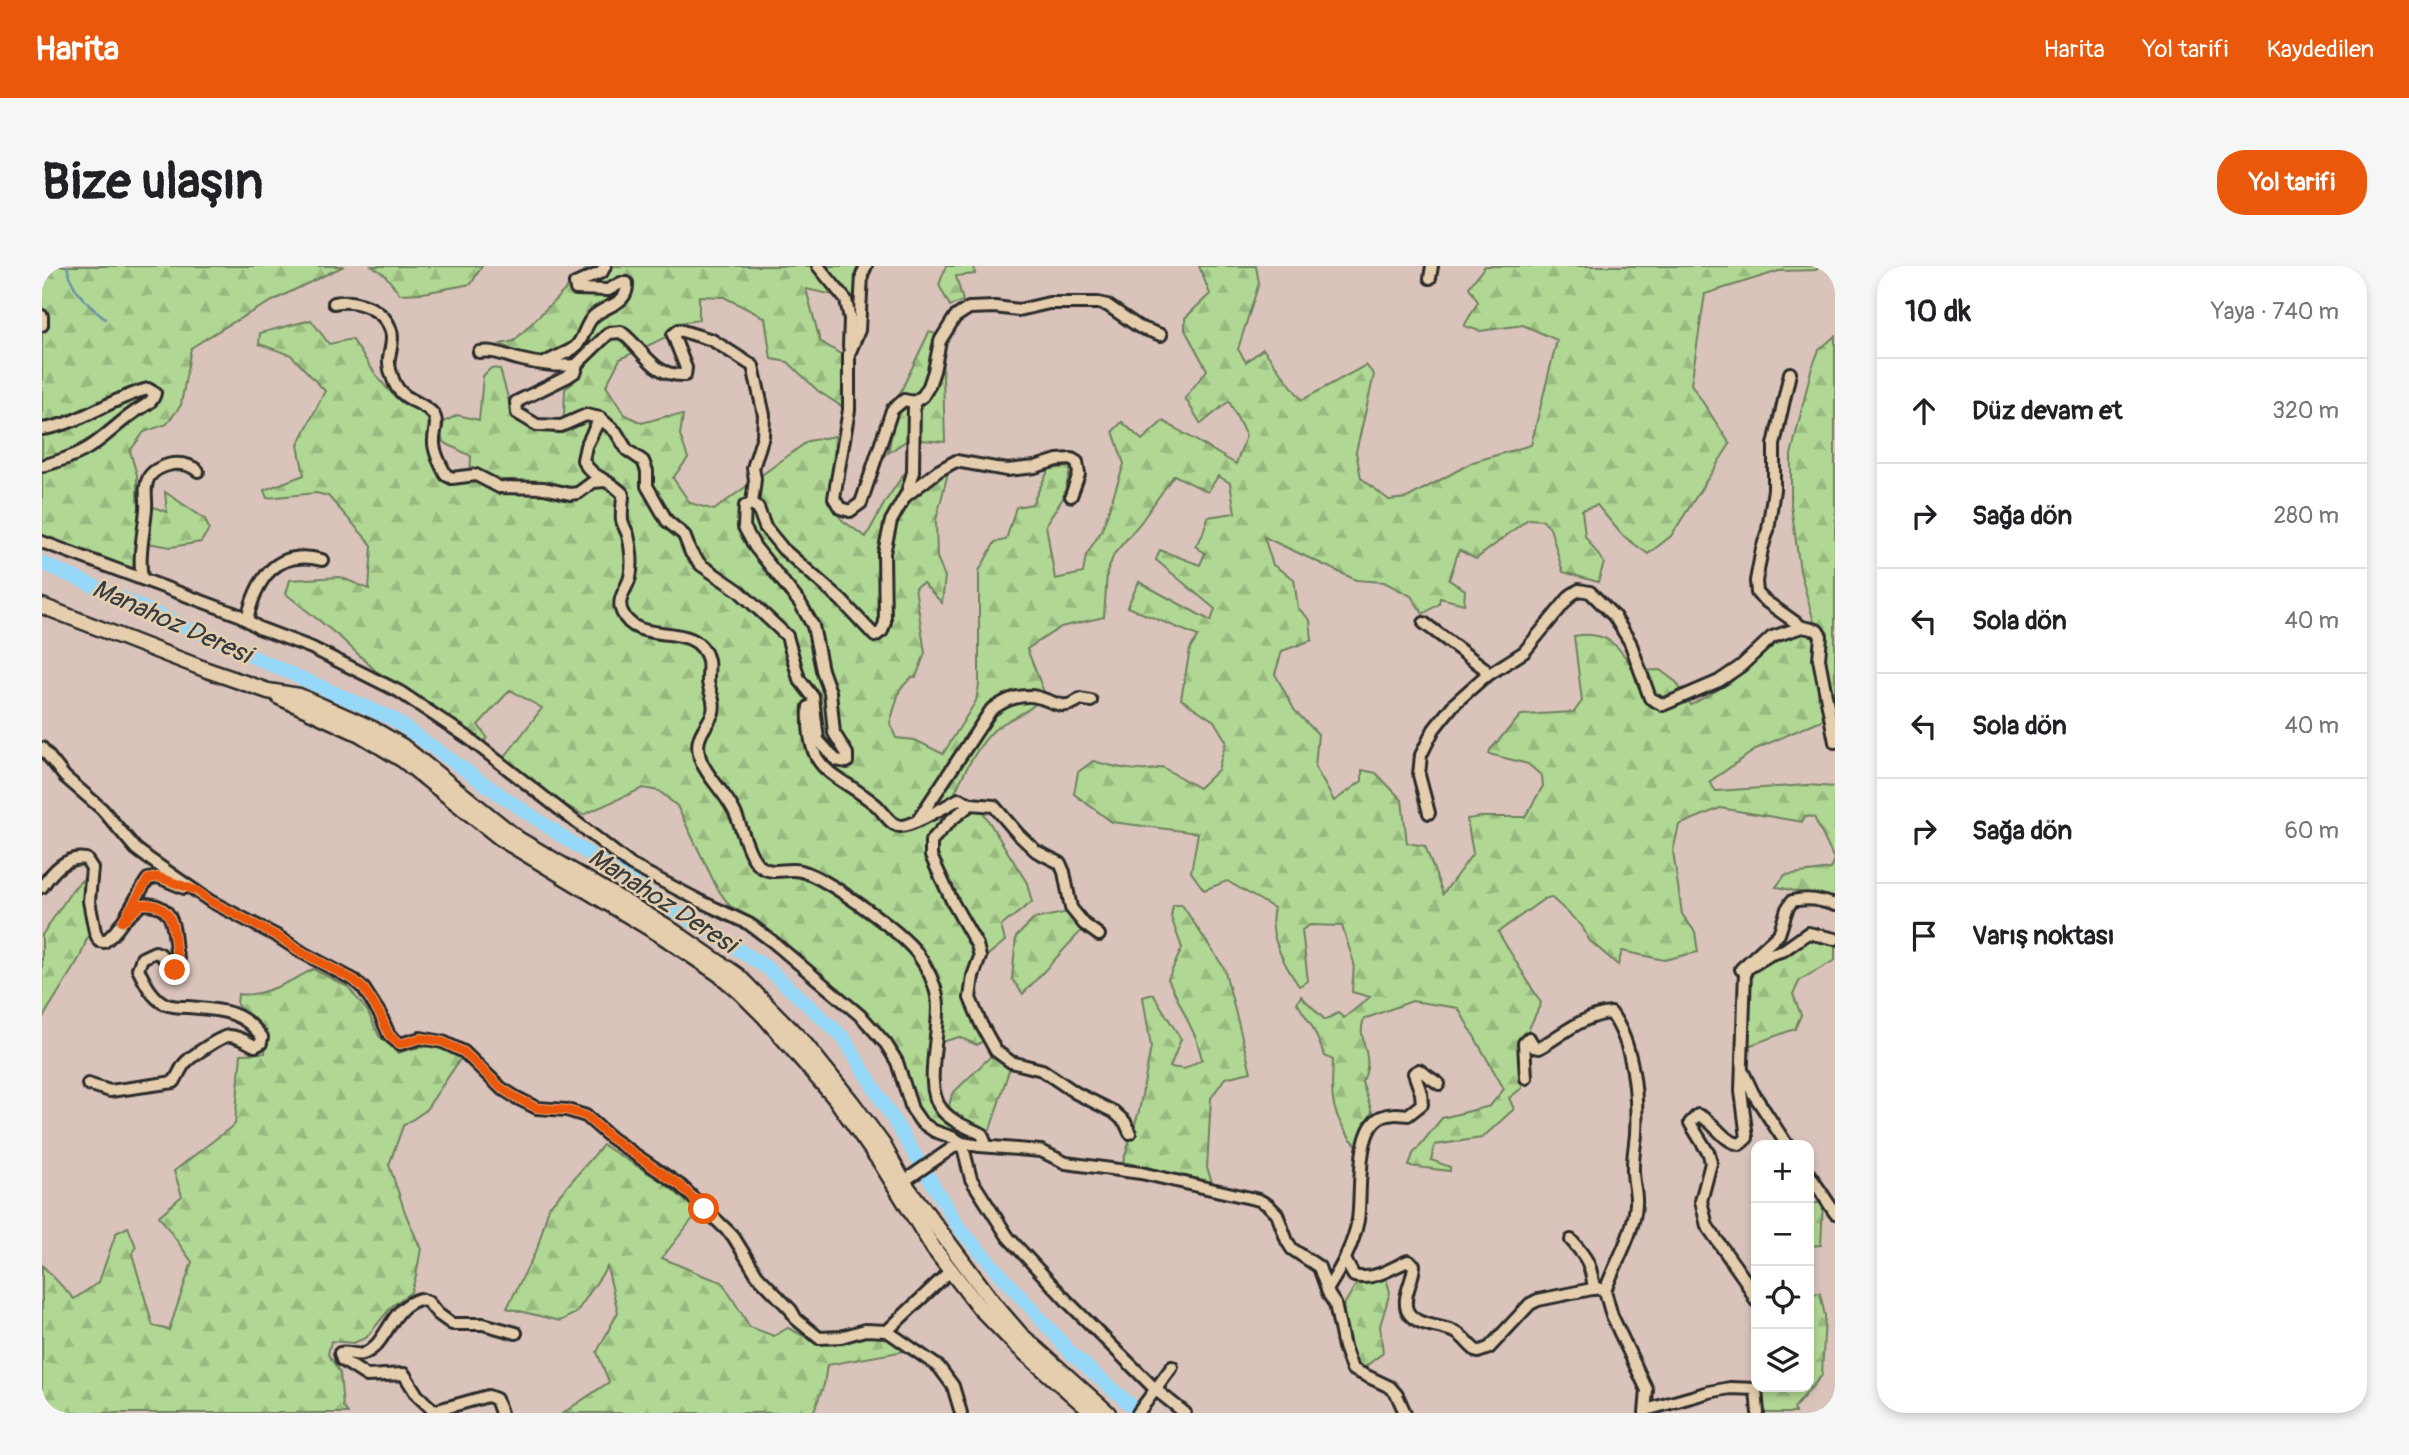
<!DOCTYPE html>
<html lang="tr">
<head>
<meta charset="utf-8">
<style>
  body { margin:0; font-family:Pangolin,sans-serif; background:#f6f6f6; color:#202124 }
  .controls { position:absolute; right:21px; bottom:21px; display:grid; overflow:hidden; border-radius:14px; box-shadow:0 4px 10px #0003 }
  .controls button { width:63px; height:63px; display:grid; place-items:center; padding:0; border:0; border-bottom:2px solid #e0e0e0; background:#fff; color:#202124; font:35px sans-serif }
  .stop { position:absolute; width:21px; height:21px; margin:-16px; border:5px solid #ea580c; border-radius:50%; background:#fff }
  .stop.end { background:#ea580c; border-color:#fff; box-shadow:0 2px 7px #0008 }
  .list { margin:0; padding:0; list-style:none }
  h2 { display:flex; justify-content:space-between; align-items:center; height:91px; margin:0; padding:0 28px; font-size:30px }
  h2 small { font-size:23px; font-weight:400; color:#757577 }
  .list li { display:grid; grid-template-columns:46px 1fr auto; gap:21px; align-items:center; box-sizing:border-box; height:105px; padding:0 28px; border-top:2px solid #e0e0e0 }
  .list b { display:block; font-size:26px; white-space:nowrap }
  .list em { font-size:23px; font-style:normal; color:#757577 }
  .icon { flex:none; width:38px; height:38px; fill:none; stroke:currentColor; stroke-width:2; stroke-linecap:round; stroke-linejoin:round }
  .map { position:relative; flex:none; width:1793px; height:1147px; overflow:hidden; border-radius:28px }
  header { display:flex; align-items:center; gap:42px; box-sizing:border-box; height:98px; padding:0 35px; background:#ea580c; color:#fff }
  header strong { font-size:33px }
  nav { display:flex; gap:38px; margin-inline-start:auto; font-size:24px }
  .intro { display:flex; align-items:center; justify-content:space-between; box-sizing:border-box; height:168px; padding:0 42px }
  h1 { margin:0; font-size:49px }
  .button { padding:18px 32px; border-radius:28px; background:#ea580c; color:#fff; font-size:24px; font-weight:700 }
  main { display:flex; gap:42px; padding:0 42px }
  aside { flex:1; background:#fff; border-radius:28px; box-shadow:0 4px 10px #0003 }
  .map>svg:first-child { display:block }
</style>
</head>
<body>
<header>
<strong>Harita</strong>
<nav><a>Harita</a><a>Yol tarifi</a><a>Kaydedilen</a></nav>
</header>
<div class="intro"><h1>Bize ulaşın</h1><a class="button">Yol tarifi</a></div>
<main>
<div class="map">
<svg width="1793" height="1147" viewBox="0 0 1793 1147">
  <defs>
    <pattern id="forest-firs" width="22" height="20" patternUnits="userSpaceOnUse" patternTransform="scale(1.75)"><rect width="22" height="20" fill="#b0d793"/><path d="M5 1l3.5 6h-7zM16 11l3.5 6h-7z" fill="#98b97f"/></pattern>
  </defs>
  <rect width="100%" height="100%" fill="#dac3bb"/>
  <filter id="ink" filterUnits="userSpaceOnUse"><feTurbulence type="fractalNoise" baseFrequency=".0143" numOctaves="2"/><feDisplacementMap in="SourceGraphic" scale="14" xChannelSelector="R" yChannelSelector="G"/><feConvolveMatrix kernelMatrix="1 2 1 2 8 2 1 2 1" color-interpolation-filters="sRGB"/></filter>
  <g filter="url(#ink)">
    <!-- forest -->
    <g fill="url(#forest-firs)" stroke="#6e815f" stroke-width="2">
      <path d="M0,0H302C249,25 198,50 149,82L139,139L125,158L102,166L88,185L95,209V235L125,246L123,226L163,253L167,263L159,276L129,281L93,275L91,304L0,270Z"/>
      <polygon points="330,0 440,0 429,18 381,27 358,28 342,8"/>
      <path d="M547,0H818L811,33L764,23L778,75L800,89L804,143L776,125L746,96L729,93L723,52L682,31L657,30V54L637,57L626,70L578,93L564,120L582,148L600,157L625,150L641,149L638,169L646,192L631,212L648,237L672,244L766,175L793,170L790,242L801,255L824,271L843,236L861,209L866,233L907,203L894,254L895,291L903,311L900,337L881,317L873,321L883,387L874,411H870L858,423L848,457L854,472L873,474L901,488L934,435L937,419V305L953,276L964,274L974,241L990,238L1007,203L1029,201L1021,232L1004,259L1013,313L1041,307L1044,289L1060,264L1082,198L1071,165L1080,156L1100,174L1121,155L1194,198L1204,170L1187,135L1159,158L1143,132L1165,104L1143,64V52L1168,28L1157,0H1214L1217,17L1196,83L1204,96L1221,83L1260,134L1324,99L1332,109L1314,186L1319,212L1347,234L1365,232L1431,196L1489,179L1515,74L1481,59L1438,65L1422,60L1436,36L1427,21L1443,0H1778L1774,4L1737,5L1663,28L1649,118L1688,178L1629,270L1606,288L1580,269L1555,239L1540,244L1543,270L1562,297L1556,316L1521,306L1508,262L1500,254L1486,253L1434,293L1417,284L1407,314L1423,324L1422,338L1398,332L1397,338L1381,348L1369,330L1342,316L1314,314L1222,271L1231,299L1252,313L1256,342L1268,354L1270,374L1240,385L1233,408L1253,445L1276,468L1273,501L1292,535L1320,515V504L1334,507L1360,534L1365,577L1383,580L1401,628L1431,587L1425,553L1439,551H1483L1501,520L1500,510L1486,498L1447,488L1448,484L1479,449L1532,446L1540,435L1532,370C1563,364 1578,379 1592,405L1618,404L1634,416L1649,439L1688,417L1731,380L1772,356L1758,305L1749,239V189L1769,104L1777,84L1793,70V448L1716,482L1667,516L1674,525L1765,519L1793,521V633C1774,634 1754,623 1734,621L1743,609L1789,603L1792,593L1772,551L1763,550L1760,556L1678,542L1637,559L1631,585L1640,648L1653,666L1656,686L1622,694L1580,685L1576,699L1547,674L1540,660L1509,631L1502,633L1456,666L1499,737L1486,765L1479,773L1480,822L1467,832L1472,843L1440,872L1393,879L1389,894L1408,901V905L1367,900L1371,888L1400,852L1448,840L1462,823L1416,742L1370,735L1322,753C1313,774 1335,789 1320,816L1330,846L1315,879C1308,874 1305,867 1301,861C1287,839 1290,819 1291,794L1283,790L1270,760L1255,737L1259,730L1283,754L1296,747L1302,752L1328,731L1310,726L1312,697L1300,660L1268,659L1260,664L1266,715L1257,720C1243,700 1225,668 1232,642L1185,615L1162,624L1149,606L1156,567L1070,556L1032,528L1036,506L1051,495C1069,500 1102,509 1120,501L1157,522L1176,504L1184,475L1172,455L1139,433L1148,383L1156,370L1085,341L1097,316L1169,355L1173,343L1114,294L1118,284L1158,299L1163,287L1153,280L1160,270L1166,251L1193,247L1188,217L1176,210L1166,226L1132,209L1099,256L1072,288L1065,307L1062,351L1019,361L985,383L1002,426C990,449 968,449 951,465C934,482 920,510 911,531L916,539L939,543L985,617L990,636L959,660L963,675L946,689L926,730L943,773L935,779L917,771L889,779L895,845L924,867L921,870L894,862L878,847L862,796L850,775L822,744L716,655L688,640L675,622L635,540L617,525L601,522L541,549L517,535L462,492L500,442L468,424L436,459L445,471L442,477L405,450L334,405L300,373L244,328L248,314L298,311L327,323L330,279L286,230L274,227L225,232L222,224L262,209L256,179L283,125L249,89L217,78L218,67L269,54L287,78L310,73C325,95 340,122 362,138C371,144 385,145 390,155C396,165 398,197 400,210L407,217L428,213L429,190L401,176L399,169L402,156L415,149L437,154L441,110L449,102L458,103L471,150L488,163L518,167L522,148L523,123L531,117L539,101L534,92C507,92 483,93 459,78L472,75Z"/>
      <polygon points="904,0 932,0 933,8 914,10 921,35 908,40 897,19"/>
      <polygon points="887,66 894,68 900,78 903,176 867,173 846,187 858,127"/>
      <polygon points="40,614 48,665 38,691 0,753 0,669 31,623"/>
      <polygon points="1131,639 1140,639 1182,702 1209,806 1183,812 1169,832 1165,902 1170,916 1081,896 1097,845 1109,781 1101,731 1111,728 1139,773 1128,801 1142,803 1160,793 1154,772 1126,713 1140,682 1129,651"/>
      <polygon points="1026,646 1040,664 981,728 970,713 974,671 992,653"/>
      <polygon points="1765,670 1793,677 1793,694 1758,714 1751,728 1759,749 1753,763 1706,780 1708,708 1711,702"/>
      <path d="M271,703L306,721L326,746L337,770L356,787C384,778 392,778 419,792L383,845L361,860L347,899L364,949L379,983L374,1010L369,1026L350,1040L324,1072L311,1077L289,1075L286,1088L298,1107L301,1141L306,1147H0V999L32,1033L57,1016L74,967L86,961L94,981L90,988L111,1060L127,1064L150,996L117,950L140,930L132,905L193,858L199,788L223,787C225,763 211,754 195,739L196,728C219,732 251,714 271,703Z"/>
      <polygon points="951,788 968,801 948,864 915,850 907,840 910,828"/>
      <polygon points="561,879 625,919 656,946 620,992 660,1009 680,1016 708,1061 732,1070 746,1062 776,1077 791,1077 820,1069 842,1068 863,1085 785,1099 782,1119 771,1147 521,1147 567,1116 555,1086 576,1046 565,1001 534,1047 518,1055 465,1042 495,983 507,941"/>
      <polygon points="1781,936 1779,979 1767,980 1767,938"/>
      <polygon points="1344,1012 1348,1026 1338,1060 1341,1087 1320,1103 1314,1097 1299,1044 1316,1015"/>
      <polygon points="1778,1027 1783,1050 1780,1109 1752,1142 1753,1147 1721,1147 1719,1121 1767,1121 1767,1028"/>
    </g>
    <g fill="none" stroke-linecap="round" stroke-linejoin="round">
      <!-- stream -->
      <path stroke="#6b93a6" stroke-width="2.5" d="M25,0C29,24 45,38 63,53"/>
      <!-- river -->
      <polyline stroke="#96d8f8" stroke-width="14" points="0,297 351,453 457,528 622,638 724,701 801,771 918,963 1030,1088 1098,1147"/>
      <defs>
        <g id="minor">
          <polyline points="776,0 804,34 808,53 807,81"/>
          <path d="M824,0L820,9L817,64L807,88V144L792,232L798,242L808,245L819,237L850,144L862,134L872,136L871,206L865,227L849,255L842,287L843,356L840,365L833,370L799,334L741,283L723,261L716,242L710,238L703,240L702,261L713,281L758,337L771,360L780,404L788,426L792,467L805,488V496L794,494L776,474L771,431L757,413L745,370L697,325L659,299L649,287L642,269L625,255L605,220V205L601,195L585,184L574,166L558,152L544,180L541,194C550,213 566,212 581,228C581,236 579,246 580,254C581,259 584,264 586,269C589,281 591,299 588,311C585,323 574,333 580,346C596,383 654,351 666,394C667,400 666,408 666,415C667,426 674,434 671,446C668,456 659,464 657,474C655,480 657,490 659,495C667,513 682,526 691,543C700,558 704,588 718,600C730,610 745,601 759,605C785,612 858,665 875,687C884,700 892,714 895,730C901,762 879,819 900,844C910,856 927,862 940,868L943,876L938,880L920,877L913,880L855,920"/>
          <polyline points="1388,12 1390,0"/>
          <path d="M292,37C313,32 343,43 349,65C352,74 348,84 347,92C346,100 350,111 353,118C361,135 382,136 391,148C397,156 392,165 392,174C391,184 399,200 404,209L410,212L434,209L457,221L502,222L528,228L536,227L551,216L563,215"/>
          <polyline points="0,50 0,59"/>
          <path d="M437,86C456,84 462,90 480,94C497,98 516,101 534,99V105L525,111L474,136L475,147L495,159L519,160L544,149L558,152"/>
          <path d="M503,97C512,91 524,88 532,82C542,75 542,59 552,50C565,38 586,39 585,17H579L566,24L534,23L533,18L560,6L563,0"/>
          <path d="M534,99L567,67L579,66C602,83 610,111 643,109L644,102L631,69L637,64L670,74L711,100L722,149L721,170L711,202L713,213L710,238"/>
          <polyline points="1748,107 1732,179 1732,223 1726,264 1720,283 1714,315 1715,327 1722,334 1760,361"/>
          <polyline points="872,136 881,130 887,120 892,105 898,75 913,51 927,42 953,41 977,44 1007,37 1056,37 1065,39 1097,61 1119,69"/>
          <path d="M0,163C39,158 69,132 106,123L113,127C111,135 106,138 99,142C78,154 62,174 41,185C28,192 14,196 0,200"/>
          <polyline points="865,229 896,205 914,195 965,204 993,201 1015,194 1030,193 1035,196 1037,208 1029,230"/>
          <polyline points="0,276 197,349 217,362 270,382 358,426 425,471 589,599 660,636 707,658 730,675 820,751 844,778 855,796 870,843 879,856 892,865 912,872 920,877 929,913 966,971 1026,1036 1114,1124 1143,1147"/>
          <path d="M100,313C96,289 102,267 104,243C105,231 101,222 107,211C112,203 121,200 130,198C139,197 149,199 156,205"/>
          <path d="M205,354C214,313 234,282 280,294"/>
          <polyline points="1382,357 1442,402 1445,410"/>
          <path d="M767,441C764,509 790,503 834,539C842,546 848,559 858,560C869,561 906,539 917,533L929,538L952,540L976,568L994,585L1018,597L1022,606L1029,642L1042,658L1057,669"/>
          <polyline points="0,482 23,511 60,543 94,583 106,592 168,635 235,670 261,687 312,714 322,723 338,748 347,769 358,778 379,772 401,776 422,786 459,822 475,832 495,842 525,844 544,850 569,872 639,920 691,970 715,1009 749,1044 754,1053 777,1072 799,1071 823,1064 845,1065"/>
          <polyline points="929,538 909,554 889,575 889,590 911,637 935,679 938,691 931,710 928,732 939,758 954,785 969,796 1000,804 1034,827 1072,846 1083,856 1088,867"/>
          <polyline points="1387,547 1377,509 1379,489 1392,463 1412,438 1441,412 1482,386 1529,329 1537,324 1548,326 1572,350 1588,376 1608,432 1621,439 1677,415 1699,400 1730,371 1760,361 1775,364 1779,370 1777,393 1793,476"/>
          <path d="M876,554L949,444C961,436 971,430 986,430C1007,429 1017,449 1038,433L1049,435"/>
          <path d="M0,621C10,606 24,589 44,593L50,602L47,635L53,666L57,675L62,676C83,660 91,634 106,613L116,611L142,622"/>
          <path d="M1793,639C1777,634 1767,631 1750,635L1745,643L1737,668L1699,703L1703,704L1729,688L1742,684L1766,667L1793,673"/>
          <path d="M1703,704L1699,825L1705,872L1698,878C1680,876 1673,855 1656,849L1648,857L1667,888L1669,897L1659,935L1665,960L1703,1014L1714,1035"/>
          <polyline points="1701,806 1711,827 1745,879"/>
          <path d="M1484,812L1482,777L1487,772L1492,781L1497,782C1520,769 1541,749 1569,747C1592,779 1596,829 1594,868C1593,879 1591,889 1591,900C1590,913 1595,926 1594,938C1592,968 1573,997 1563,1025"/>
          <path d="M46,818L68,825L132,816C136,810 139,801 144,796C150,790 179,770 187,770C196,770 205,776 213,780L219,777L220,771C199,743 177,744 145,741C138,741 130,741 123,738C110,732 102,715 96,703L100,692L113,686L118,688L133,704L137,702C138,695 135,691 134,685C131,661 133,637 100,638L80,656"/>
          <polyline points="938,880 999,885 1024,897 1099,907 1217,934 1226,939 1235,948 1245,975 1250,983 1277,1001 1287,1029 1293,1038 1302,1081 1310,1103 1348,1121 1355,1129 1363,1147"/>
          <polyline points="1767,908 1793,947"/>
          <path d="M1529,974C1545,992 1549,998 1552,1023"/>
          <path d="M1303,994L1312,1010C1332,1015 1349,1002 1366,995L1372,999C1372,1013 1360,1030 1365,1044C1372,1061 1401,1059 1415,1067C1423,1072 1428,1081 1436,1086L1447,1082L1488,1038L1496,1034L1555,1022L1563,1025L1570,1050L1605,1124L1603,1147"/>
          <polyline points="908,1005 845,1065 897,1101 911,1120 919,1147"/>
          <path d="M1285,1024C1299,1002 1311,980 1316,954C1320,929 1313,864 1339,851C1348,847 1356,848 1366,849L1380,838L1379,827L1372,807L1377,804L1397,818"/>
          <polyline points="1714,1123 1716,1147"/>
          <polyline points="1604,1144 1667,1126 1688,1122 1714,1123 1715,1121"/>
          <path d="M459,1147L454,1133L446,1130L392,1145L375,1129L362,1108L325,1110L300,1094L298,1087C306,1085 313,1090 321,1088C346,1079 347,1041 378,1033L386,1036L396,1048L410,1058H441L474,1067"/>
          <polyline points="1096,1147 1130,1101"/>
        </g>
        <g id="major">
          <polyline points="0,340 165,404 226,425 257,430 331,463 360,480 476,573 624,660 695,709 762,777 811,838 841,879 862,917 953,1039 978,1068 1066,1147"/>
          <polyline points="237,431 318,468 361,494 461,574 619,669 677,708 698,726 722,750 793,832 839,897 892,983 937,1041 974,1079 1051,1147"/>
        </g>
      </defs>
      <!-- minor casing -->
      <use href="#minor" stroke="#2b2b2b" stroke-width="16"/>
      <!-- major casing -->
      <use href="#major" stroke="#2b2b2b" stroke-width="19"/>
      <!-- minor -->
      <use href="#minor" stroke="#e5ceae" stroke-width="10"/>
      <!-- major -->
      <use href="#major" stroke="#e5ceae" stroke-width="14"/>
    </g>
  </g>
  <g fill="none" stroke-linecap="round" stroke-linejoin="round" filter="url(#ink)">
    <!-- route -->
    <path stroke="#ea580c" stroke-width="9" d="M133,704L137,702C138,695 135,691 134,685C131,661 132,637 100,638L80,656L106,613L116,611L155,625L168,635L235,670L261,687L312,714L322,723L338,748L347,769L358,778L379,772L401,776L422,786L459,822L475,832L495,842L525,844L544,850L569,872L639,920L662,943"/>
  </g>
  <g text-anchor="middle" stroke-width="5" stroke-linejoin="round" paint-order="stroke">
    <!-- water labels -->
    <g font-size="26" font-style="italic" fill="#363c40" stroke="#e5ceae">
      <text transform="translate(130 355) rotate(24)" y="9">Manahoz Deresi</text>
      <text transform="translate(621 634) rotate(33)" y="9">Manahoz Deresi</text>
    </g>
  </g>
</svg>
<div class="controls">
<button>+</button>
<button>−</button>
<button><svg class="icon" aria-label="locate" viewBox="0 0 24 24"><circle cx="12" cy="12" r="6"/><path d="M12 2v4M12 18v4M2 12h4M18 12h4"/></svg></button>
<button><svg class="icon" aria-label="layers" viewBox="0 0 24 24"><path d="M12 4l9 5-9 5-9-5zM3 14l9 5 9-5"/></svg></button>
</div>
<div class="stop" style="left:662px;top:943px"></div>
<div class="stop end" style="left:133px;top:704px"></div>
</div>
<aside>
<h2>10 dk<small>Yaya · 740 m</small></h2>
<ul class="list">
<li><svg class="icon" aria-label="ahead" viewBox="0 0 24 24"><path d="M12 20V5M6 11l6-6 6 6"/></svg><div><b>Düz devam et</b></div><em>320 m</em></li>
<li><svg class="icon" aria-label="right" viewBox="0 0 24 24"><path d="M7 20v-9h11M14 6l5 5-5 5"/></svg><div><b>Sağa dön</b></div><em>280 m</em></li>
<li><svg class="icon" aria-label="left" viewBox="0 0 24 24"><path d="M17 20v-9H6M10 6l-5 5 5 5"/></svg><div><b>Sola dön</b></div><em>40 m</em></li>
<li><svg class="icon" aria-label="left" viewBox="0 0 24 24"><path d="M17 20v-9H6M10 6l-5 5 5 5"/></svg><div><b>Sola dön</b></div><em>40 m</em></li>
<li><svg class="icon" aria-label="right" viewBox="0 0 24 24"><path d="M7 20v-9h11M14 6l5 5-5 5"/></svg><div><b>Sağa dön</b></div><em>60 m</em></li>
<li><svg class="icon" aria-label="arrive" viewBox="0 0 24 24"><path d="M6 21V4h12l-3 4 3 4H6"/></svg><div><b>Varış noktası</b></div></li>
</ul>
</aside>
</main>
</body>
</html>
